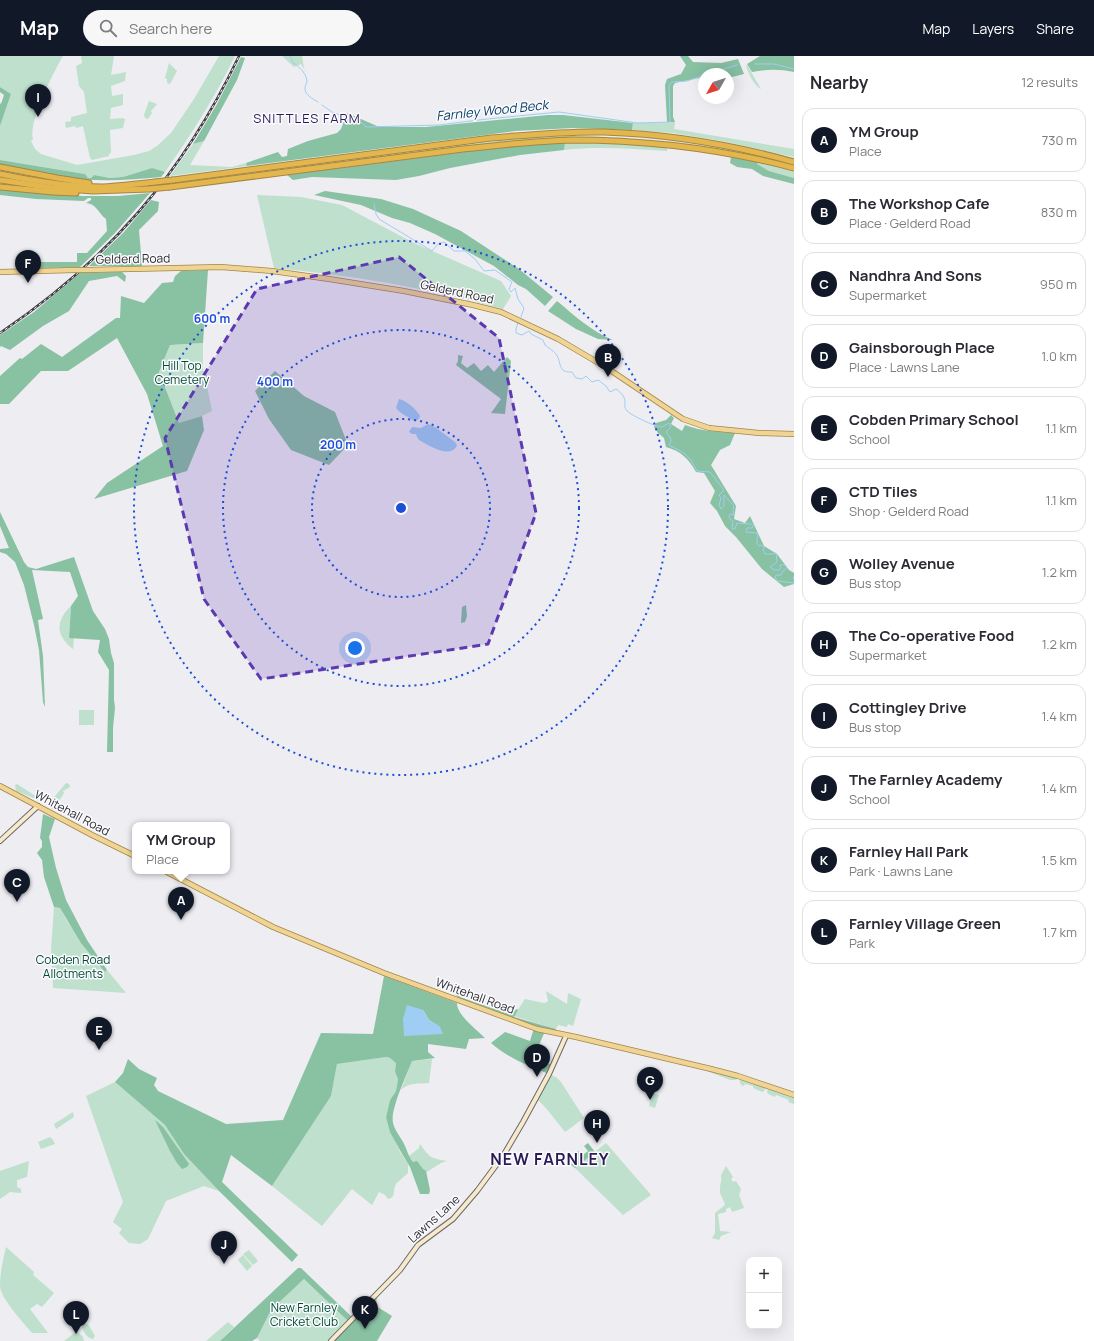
<!DOCTYPE html>
<html lang="en">
<head>
<meta charset="utf-8">
<style>
  body { margin:0; font-family:Manrope,sans-serif; background:#f7f7f7; color:#2b2b33 }
  .controls { position:absolute; right:12px; bottom:12px; display:grid; overflow:hidden; border-radius:8px; box-shadow:0 4px 16px #0002 }
  .controls button { width:36px; height:36px; display:grid; place-items:center; padding:0; border:0; border-bottom:1px solid #e1e1e2; background:#fff; color:#2b2b33; font:20px sans-serif }
  .compass { position:absolute; left:698px; top:12px; width:36px; height:36px; border-radius:50%; background:#fff; box-shadow:0 4px 16px #0002; rotate:231deg }
  .you { position:absolute; left:355px; top:592px; width:14px; height:14px; margin:-10px; border:3px solid #fff; border-radius:50%; background:#1a73e8; box-shadow:0 0 0 6px #1a73e833 }
  .badge { display:grid; place-items:center; width:26px; height:26px; border-radius:50%; background:#111827; color:#fff; font-size:13px; font-weight:700 }
  .pin { position:absolute; translate:-50% -33px; filter:drop-shadow(0 1px 2px #0008) }
  .pin::after { content:''; position:absolute; top:21px; width:14px; height:12px; background:inherit; clip-path:polygon(0 0,100% 0,50% 100%) }
  .popup { position:absolute; left:132px; top:766px; width:98px; height:52px; box-sizing:border-box; display:grid; place-content:center; border-radius:8px; background:#fff; filter:drop-shadow(0 1px 3px #0005); font-size:13px; white-space:nowrap; color:#7c7c81 }
  .popup b { font-size:15px; color:#2b2b33 }
  .popup::after { content:''; position:absolute; left:50%; top:100%; margin-left:-8px; border:8px solid transparent; border-top-color:#fff }
  .list { margin:0; padding:0; list-style:none }
  h2 { display:flex; justify-content:space-between; align-items:center; height:52px; margin:0; padding:0 16px; font-size:17px }
  h2 small { font-size:13px; font-weight:400; color:#7c7c81 }
  .list li { display:grid; grid-template-columns:26px 1fr auto; gap:12px; align-items:center; box-sizing:border-box; height:64px; margin:0 8px 8px; padding:0 8px; border:1px solid #e1e1e2; border-radius:12px }
  .list b { display:block; font-size:15px; white-space:nowrap }
  .list p { margin:0; font-size:13px; white-space:nowrap; color:#7c7c81 }
  .list em { font-size:13px; font-style:normal; color:#7c7c81 }
  .icon { flex:none; width:22px; height:22px; fill:none; stroke:currentColor; stroke-width:2; stroke-linecap:round; stroke-linejoin:round }
  .map { position:relative; flex:none; width:794px; height:1285px; overflow:hidden }
  header { display:flex; align-items:center; gap:24px; box-sizing:border-box; height:56px; padding:0 20px; background:#111827; color:#fff }
  header strong { font-size:19px }
  nav { display:flex; gap:22px; margin-inline-start:auto; font-size:14px }
  .search { width:280px; height:36px; background:#f7f7f7; display:flex; align-items:center; gap:10px; box-sizing:border-box; padding:0 14px; border-radius:22px; color:#7c7c81; font-size:15px }
  main { display:flex }
  aside { flex:1; background:#fff }
  .map>svg:first-child { display:block }
</style>
</head>
<body>
<header>
<strong>Map</strong>
<div class="search"><svg class="icon" aria-label="search" viewBox="0 0 24 24"><circle cx="10" cy="10" r="6"/><path d="M15 15l6 6"/></svg>Search here</div>
<nav><a>Map</a><a>Layers</a><a>Share</a></nav>
</header>
<main>
<div class="map">
<svg width="794" height="1285" viewBox="0 0 794 1285">
  <rect width="100%" height="100%" fill="#ededf2"/>
  <!-- green -->
  <g fill="#bee0cd">
    <path d="M0,0H63C53,17 28,66 33,83L31,85L35,93L41,98L77,109L134,99L149,95L157,90L171,77L194,43L219,0H235C215,41 191,79 165,116L152,112L123,121L110,122L94,119L91,122H88L85,118L0,104V70L11,38L0,31Z"/>
    <polygon points="81,0 114,0 111,19 126,16 125,25 111,30 112,40 123,38 123,49 111,52 110,63 122,62 125,63 123,72 110,74 111,97 109,98 109,100 92,104 90,102 83,70 76,72 75,70 66,72 65,66 71,65 71,61 87,57 84,36 79,30 76,10 82,7"/>
    <polygon points="282,0 302,0 304,12 306,16 301,8 294,11"/>
    <polygon points="169,7 177,15 170,28 167,27 167,23 165,22"/>
    <path d="M747,9L761,33C753,29 749,18 746,10Z"/>
    <polygon points="149,45 157,48 151,55 152,57 148,63 145,62 144,59"/>
    <polygon points="675,66 674,73 794,93 794,101 722,85 673,77 632,74 633,67"/>
    <path d="M565,80C645,80 717,88 794,109V110C725,92 656,80 585,81C544,81 505,86 464,91C426,95 388,100 350,105L351,104L514,83Z"/>
    <polygon points="204,85 190,109 232,111 246,107 247,110 170,120 193,88"/>
    <path d="M565,87L629,88L667,91V95C633,93 598,90 564,94Z"/>
    <polygon points="757,106 794,116 794,122 769,115 757,108"/>
    <polygon points="0,112 48,123 0,115"/>
    <path d="M257,139L301,141L342,149L414,187L501,225L511,240L503,253C428,232 351,219 274,212Z"/>
    <polygon points="203,287 203,315 207,315 207,330 212,355 202,360 179,367 159,316 170,289"/>
    <path d="M71,550L69,581L74,582L73,593C56,580 55,565 71,550Z"/>
    <rect x="79" y="654" width="15" height="15"/>
    <polygon points="66,727 69,728 70,731 63,735 64,737 54,753 52,753 49,750 50,746"/>
    <polygon points="17,728 37,741 36,743 16,735 15,729"/>
    <polygon points="54,851 60,852 67,865 105,916 107,914 126,937 53,932 51,893"/>
    <polygon points="546,935 567,948 568,937 581,943 573,970 568,968 567,971 558,969 556,973 514,960 525,943 544,947 547,946 548,945"/>
    <path d="M386,1001L390,1002L396,1007L395,1016L398,1023L396,1035L390,1044L386,1061L400,1096L408,1108V1117C404,1120 400,1124 396,1128C392,1134 397,1141 388,1143L385,1139L379,1136L372,1149L352,1133L322,1170L272,1130L331,1040L337,1008Z"/>
    <path d="M432,1003L429,1027C419,1028 408,1026 401,1034L412,1005Z"/>
    <polygon points="699,1012 737,1022 737,1023 735,1024 730,1024"/>
    <polygon points="549,1018 556,1021 561,1026 584,1062 565,1076 546,1052 536,1042"/>
    <polygon points="739,1023 766,1032 765,1034 762,1036 753,1032 753,1030 745,1028 744,1030 741,1029"/>
    <polygon points="115,1026 165,1069 184,1098 219,1135 204,1130 166,1145 148,1183 140,1188 129,1187 119,1177 122,1173 113,1166 123,1146 86,1040"/>
    <polygon points="768,1032 794,1042 794,1048 788,1046 789,1044 776,1039 775,1041 768,1038 767,1036"/>
    <polygon points="652,1037 659,1039 655,1052 649,1050"/>
    <polygon points="73,1056 74,1061 56,1073 54,1068"/>
    <polygon points="50,1081 53,1084 55,1088 41,1093 38,1086"/>
    <polygon points="606,1087 651,1139 623,1159 575,1112"/>
    <path d="M420,1088C430,1102 430,1102 447,1105L441,1107L422,1119L409,1100L419,1092Z"/>
    <polygon points="29,1105 27,1121 17,1124 17,1131 21,1133 21,1137 10,1136 0,1143 0,1115"/>
    <path d="M726,1110L733,1121L731,1123L733,1126L736,1125L741,1133L739,1139L744,1152L732,1156L730,1151L726,1153V1156L718,1158L720,1175L731,1176L721,1180L719,1184L712,1182L715,1177V1157L725,1149C724,1143 719,1139 720,1133C720,1126 722,1127 721,1119Z"/>
    <path d="M6,1191L34,1216L33,1219L54,1237L42,1251L37,1248L30,1253L48,1277H32C23,1266 2,1244 0,1231C0,1217 3,1204 6,1191Z"/>
    <polygon points="249,1194 258,1205 253,1209 243,1198"/>
    <polygon points="243,1199 252,1210 247,1215 238,1204"/>
    <polygon points="304,1223 349,1266 331,1285 260,1285 257,1282 271,1254"/>
    <polygon points="228,1266 234,1271 220,1285 206,1285"/>
    <path d="M84,1268H88L95,1280L93,1283C88,1283 83,1276 82,1271Z"/>
    <polygon points="77,1275 83,1281 84,1285 64,1285"/>
  </g>
  <!-- forest -->
  <g fill="#89c1a3" fill-rule="evenodd">
    <polygon points="680,0 688,0 693,6 721,7 738,3 744,18 728,22 728,18 704,18 704,21 675,27 673,30 673,61 675,66 667,66 665,29 667,23 681,18 686,9"/>
    <path d="M760,0H794V16C779,13 767,13 752,16L747,8Z"/>
    <polygon points="241,1 245,2 237,24 204,85 193,88 217,48"/>
    <polygon points="0,31 11,38 0,70 0,47 1,48 4,39 0,36"/>
    <polygon points="347,57 377,70 399,71 426,71 548,59 563,59 633,67 632,74 573,72 515,75 247,110 246,107 278,96 282,101 287,100 288,93 308,85 337,77 341,73"/>
    <polygon points="565,87 564,94 520,99 450,112 419,120 396,124 312,121 293,124 287,119 510,90"/>
    <polygon points="731,101 757,106 757,108 769,115 794,122 794,128 763,120 752,113 737,111 730,107"/>
    <path d="M0,104L85,118L88,122H91L94,119L110,122L123,121L152,112L165,116L161,121C130,124 100,126 69,122C46,120 23,113 0,109Z"/>
    <path d="M0,134L83,140H118L150,137L115,177L80,211L37,212V206H77V197H87L107,175L106,163C98,157 97,148 86,147L91,144V142H88L84,145L36,143L0,139Z"/>
    <polygon points="325,135 381,143 413,153 461,175 519,213 553,241 545,250 526,233 518,229 494,210 435,178 410,167 392,162 361,149 314,139"/>
    <polygon points="151,144 159,146 158,155 139,174 142,210 89,210 124,176"/>
    <polygon points="208,214 203,287 170,289 159,316 179,367 202,360 204,374 187,415 94,443 107,427 163,390 147,338 117,282 68,315 41,315 9,348 0,348 0,320 20,302 22,303 41,288 62,301 116,262 120,262 121,240 144,247 162,227 173,226 175,220 181,215"/>
    <polygon points="122,216 126,220 125,226 117,220 89,225 69,255 43,270 10,294 1,290 0,291 0,279 34,256 80,217"/>
    <path d="M557,245C574,259 592,276 613,284L598,283L576,273L548,255Z"/>
    <polygon points="458,299 463,300 461,307 467,312 474,307 481,315 488,309 494,316 507,301 511,305 505,358 491,357 501,343 456,309 458,305"/>
    <polygon points="275,315 304,340 335,356 348,389 329,409 291,394 269,363 255,335"/>
    <path d="M671,359L674,362L671,368L682,375L685,369C701,375 718,376 735,377L730,389L720,394L711,409L736,450L734,463L745,467L750,460L764,490L777,498L789,514L794,517V528L784,531L762,513L736,481L725,470L717,455L710,447L715,435L704,417L696,416C689,403 681,395 666,391L664,382L658,377L654,371L656,367L666,364Z"/>
    <polygon points="0,456 24,506 28,511 36,513 74,501 93,555 105,573 109,583 111,597 114,607 114,644 115,652 113,672 113,696 107,696 109,614 98,596 100,584 69,582 71,550 78,540 70,516 32,514 43,563 38,564 43,600 45,651 43,646 39,594 34,569 24,529 15,506 6,498 0,496 0,493 9,492 0,470"/>
    <polygon points="466,549 467,560 465,566 461,567 462,551"/>
    <polygon points="43,758 55,763 49,781 56,812 66,844 87,884 107,914 105,916 81,887 60,852 54,851 44,821 42,804 37,797 42,791 42,785 40,782"/>
    <path d="M384,920L457,947C456,958 477,974 485,982L469,983L466,993L428,988V996L435,1002L412,1005C407,1019 390,1053 393,1067C395,1075 400,1080 403,1086C407,1093 408,1100 413,1106L417,1105L423,1113L426,1115L430,1134L429,1138H420L410,1111L401,1096L390,1076L386,1061L390,1044L396,1035L398,1023L395,1016L396,1007L390,1002L386,1001L337,1008L331,1040L272,1130L231,1099L222,1126L298,1199L292,1206L219,1135L184,1098L165,1069L115,1026L123,1017L128,1003L139,1013L157,1022L154,1029L158,1035L226,1068L283,1064L321,977L373,978ZM423,954L429,964L440,971L403,963Z"/>
    <polygon points="450,928 460,941 509,958 517,953 518,954 514,961 556,973 555,975 537,971 459,943 449,929"/>
    <path d="M534,972L545,975L540,987L533,997L543,1006L553,1009L549,1018C528,1010 508,1002 491,987L505,976L530,985Z"/>
    <polygon points="155,1064 163,1071 189,1108 187,1111 182,1113 177,1107 170,1095"/>
    <polygon points="588,1087 595,1096 575,1112 571,1109 578,1095 583,1099 588,1095 584,1090"/>
    <polygon points="298,1212 301,1212 353,1262 377,1237 376,1250 392,1260 377,1285 331,1285 349,1266 304,1223 271,1254 257,1282 252,1285 220,1285"/>
  </g>
  <!-- water -->
  <g fill="#9fcef4">
    <path d="M399,343C407,345 416,353 420,360L419,363L414,365C408,360 401,359 396,352Z"/>
    <path d="M428,368L435,371L455,386L457,389C451,404 428,389 419,384L417,381L416,378H412L409,376L412,371L421,372Z"/>
    <polygon points="407,949 423,954 429,964 440,971 443,978 404,980 403,963"/>
  </g>
  <g fill="none" stroke-linecap="round" stroke-linejoin="round">
    <!-- stream -->
    <g stroke="#9fcef4" stroke-width="1">
      <path d="M290,0L293,7C299,10 307,18 307,26C306,28 305,30 305,33C305,39 313,43 318,46"/>
      <polyline points="755,8 774,8 794,13"/>
      <polyline points="708,18 737,9"/>
      <polyline points="322,49 332,56 362,67 366,71 439,69 487,63 559,56 638,67 670,66 669,30 672,26 687,25 704,19"/>
      <polyline points="374,148 376,158 379,163 432,195 438,188 444,186 454,195 465,195 475,203 484,215 495,214 512,226 509,233 511,236 515,232 518,243 524,252 521,261"/>
      <path d="M518,267L516,273V277L522,279L529,275L531,278L543,284L545,289C548,292 553,294 556,298C562,306 557,317 572,316L576,322L582,323L586,320L592,326L598,324L606,330L610,336L616,333C620,336 625,340 625,346C625,349 624,351 627,355C631,359 655,371 662,371L669,367L671,371L666,376L670,381L671,385L669,389L684,397L691,404L697,415L710,416L724,434L719,439L721,442L719,449L721,453L724,450V439L734,450L733,454L734,459L730,458L729,462L733,465L732,473H735L737,467L751,468L754,470L752,472H747L746,476L757,477L758,480L757,483V488L759,490L761,489L764,491L763,494L765,498H772L776,497L777,506L770,511L774,514H779L781,512L780,509H785L787,512L783,515L781,519H776L775,522L778,525L794,527"/>
      <polyline points="794,520 793,523 794,523"/>
    </g>
    <defs>
      <g id="secondary">
        <polyline points="0,785 38,750"/>
        <polyline points="331,1285 400,1214 418,1189 453,1163 477,1135 503,1100 523,1066 549,1018 566,980"/>
      </g>
      <g id="primary">
        <polyline points="86,214 221,211 272,215 329,223 404,235 473,249 501,256 558,283 607,312 683,363 709,372 759,377 794,378"/>
        <polyline points="0,216 75,214"/>
        <polyline points="0,730 92,779 135,800"/>
        <polyline points="165,815 273,871 384,917 537,973 576,981 711,1013 738,1020 794,1039"/>
      </g>
      <g id="highway">
        <polyline points="0,111 57,122 89,127"/>
        <path d="M0,118C34,125 69,131 103,131C121,130 138,128 155,126"/>
        <polyline points="0,124 53,132 93,135 149,133"/>
        <path d="M173,124L491,82C529,79 566,75 604,76C668,78 733,89 794,106"/>
        <polyline points="0,131 53,136 76,137"/>
        <path d="M170,131L463,93C499,89 535,85 572,84C647,84 722,93 794,112"/>
      </g>
    </defs>
    <!-- secondary casing -->
    <use href="#secondary" stroke="#69696d" stroke-width="6"/>
    <!-- primary casing -->
    <use href="#primary" stroke="#a48643" stroke-width="6"/>
    <!-- highway casing -->
    <use href="#highway" stroke="#a48643" stroke-width="7"/>
    <!-- secondary -->
    <use href="#secondary" stroke="#f7e9ca" stroke-width="4"/>
    <!-- primary -->
    <use href="#primary" stroke="#efd495" stroke-width="4.5"/>
    <!-- highway -->
    <use href="#highway" stroke="#e4b74e" stroke-width="5"/>
    <defs>
      <path id="rail" d="M0,277C108,204 183,118 239,0"/>
    </defs>
    <!-- rail casing -->
    <use href="#rail" stroke="#3f3f42" stroke-width="2.5"/>
    <!-- rail -->
    <use href="#rail" stroke="#fbfbff" stroke-width="1" stroke-dasharray="3" stroke-linecap="butt"/>
    <defs>
      <polyline id="primary-bridge" points="75,214 86,214"/>
      <g id="highway-bridge">
        <polyline points="155,126 173,124"/>
        <polyline points="149,133 170,131"/>
      </g>
    </defs>
    <!-- primary-bridge casing -->
    <use href="#primary-bridge" stroke="#a48643" stroke-width="6" stroke-linecap="butt"/>
    <!-- highway-bridge casing -->
    <use href="#highway-bridge" stroke="#a48643" stroke-width="7" stroke-linecap="butt"/>
    <!-- primary-bridge -->
    <use href="#primary-bridge" stroke="#efd495" stroke-width="4.5"/>
    <!-- highway-bridge -->
    <use href="#highway-bridge" stroke="#e4b74e" stroke-width="5"/>
  </g>
  <!-- marked area -->
  <path fill="#5d39b1" fill-opacity="0.2" stroke="#5d39b1" stroke-width="3" stroke-dasharray="8 5" stroke-linejoin="round" d="M399,201L499,282L536,457L488,588L261,623L204,543L165,382L257,233Z"/>
  <!-- distance rings -->
  <g fill="none" stroke="#1d4ed8" stroke-width="2" stroke-dasharray="2 4">
    <circle cx="401" cy="452" r="89"/>
    <circle cx="401" cy="452" r="178"/>
    <circle cx="401" cy="452" r="267"/>
  </g>
  <g text-anchor="middle" stroke-width="3" stroke-linejoin="round" paint-order="stroke">
    <!-- street labels -->
    <g font-size="12" fill="#2c2c2e" stroke="#fbfbff">
      <text transform="translate(133 203) rotate(-1)" y="4">Gelderd Road</text>
      <text transform="translate(457 236) rotate(12)" y="4">Gelderd Road</text>
      <text transform="translate(72 757) rotate(28)" y="4">Whitehall Road</text>
      <text transform="translate(475 940) rotate(20)" y="4">Whitehall Road</text>
      <text transform="translate(434 1163) rotate(-42)" y="4">Lawns Lane</text>
    </g>
    <!-- park labels -->
    <g font-size="12" fill="#004c30" stroke="#fbfbff">
      <text x="182" y="314">Hill Top<tspan x="182" dy="14">Cemetery</tspan></text>
      <text x="73" y="908">Cobden Road<tspan x="73" dy="14">Allotments</tspan></text>
      <text x="304" y="1256">New Farnley<tspan x="304" dy="14">Cricket Club</tspan></text>
    </g>
    <!-- water labels -->
    <g font-size="13" font-style="italic" fill="#023b5f" stroke="#fbfbff">
      <text transform="translate(492 54) rotate(-6)" y="5">Farnley Wood Beck</text>
    </g>
    <!-- neighbourhood labels -->
    <g font-size="13" letter-spacing="1" fill="#2b1b55" stroke="#fbfbff">
      <text x="307" y="67">SNITTLES FARM</text>
    </g>
    <!-- district labels -->
    <g font-size="16" font-weight="bold" letter-spacing="1" fill="#2b1b55" stroke="#fbfbff">
      <text x="550" y="1109">NEW FARNLEY</text>
    </g>
  </g>
  <circle cx="401" cy="452" r="6" fill="#1d4ed8" stroke="#fbfbff" stroke-width="2"/>
  <g font-size="12" text-anchor="middle" font-weight="bold" fill="#1d4ed8" stroke="#fbfbff" stroke-width="3" stroke-linejoin="round" paint-order="stroke">
    <text x="212" y="267">600 m</text>
    <text x="275" y="330">400 m</text>
    <text x="338" y="393">200 m</text>
  </g>
</svg>
<div class="controls">
<button>+</button>
<button>−</button>
</div>
<svg class="compass" viewBox="-18 -18 36 36"><path d="M0-13l5 13h-10z" fill="#e53935"/><path d="M0 13l5-13h-10z" fill="#7c7c81"/></svg>
<div class="you"></div>
<div class="pin badge" style="left:181px;top:864px">A</div>
<div class="popup"><b>YM Group</b>Place</div>
<div class="pin badge" style="left:608px;top:321px">B</div>
<div class="pin badge" style="left:17px;top:846px">C</div>
<div class="pin badge" style="left:537px;top:1021px">D</div>
<div class="pin badge" style="left:99px;top:994px">E</div>
<div class="pin badge" style="left:28px;top:227px">F</div>
<div class="pin badge" style="left:650px;top:1044px">G</div>
<div class="pin badge" style="left:597px;top:1087px">H</div>
<div class="pin badge" style="left:38px;top:61px">I</div>
<div class="pin badge" style="left:224px;top:1208px">J</div>
<div class="pin badge" style="left:365px;top:1273px">K</div>
<div class="pin badge" style="left:76px;top:1278px">L</div>
</div>
<aside>
<h2>Nearby<small>12 results</small></h2>
<ul class="list">
<li><span class="badge">A</span><div><b>YM Group</b><p>Place</p></div><em>730 m</em></li>
<li><span class="badge">B</span><div><b>The Workshop Cafe</b><p>Place · Gelderd Road</p></div><em>830 m</em></li>
<li><span class="badge">C</span><div><b>Nandhra And Sons</b><p>Supermarket</p></div><em>950 m</em></li>
<li><span class="badge">D</span><div><b>Gainsborough Place</b><p>Place · Lawns Lane</p></div><em>1.0 km</em></li>
<li><span class="badge">E</span><div><b>Cobden Primary School</b><p>School</p></div><em>1.1 km</em></li>
<li><span class="badge">F</span><div><b>CTD Tiles</b><p>Shop · Gelderd Road</p></div><em>1.1 km</em></li>
<li><span class="badge">G</span><div><b>Wolley Avenue</b><p>Bus stop</p></div><em>1.2 km</em></li>
<li><span class="badge">H</span><div><b>The Co-operative Food</b><p>Supermarket</p></div><em>1.2 km</em></li>
<li><span class="badge">I</span><div><b>Cottingley Drive</b><p>Bus stop</p></div><em>1.4 km</em></li>
<li><span class="badge">J</span><div><b>The Farnley Academy</b><p>School</p></div><em>1.4 km</em></li>
<li><span class="badge">K</span><div><b>Farnley Hall Park</b><p>Park · Lawns Lane</p></div><em>1.5 km</em></li>
<li><span class="badge">L</span><div><b>Farnley Village Green</b><p>Park</p></div><em>1.7 km</em></li>
</ul>
</aside>
</main>
</body>
</html>
